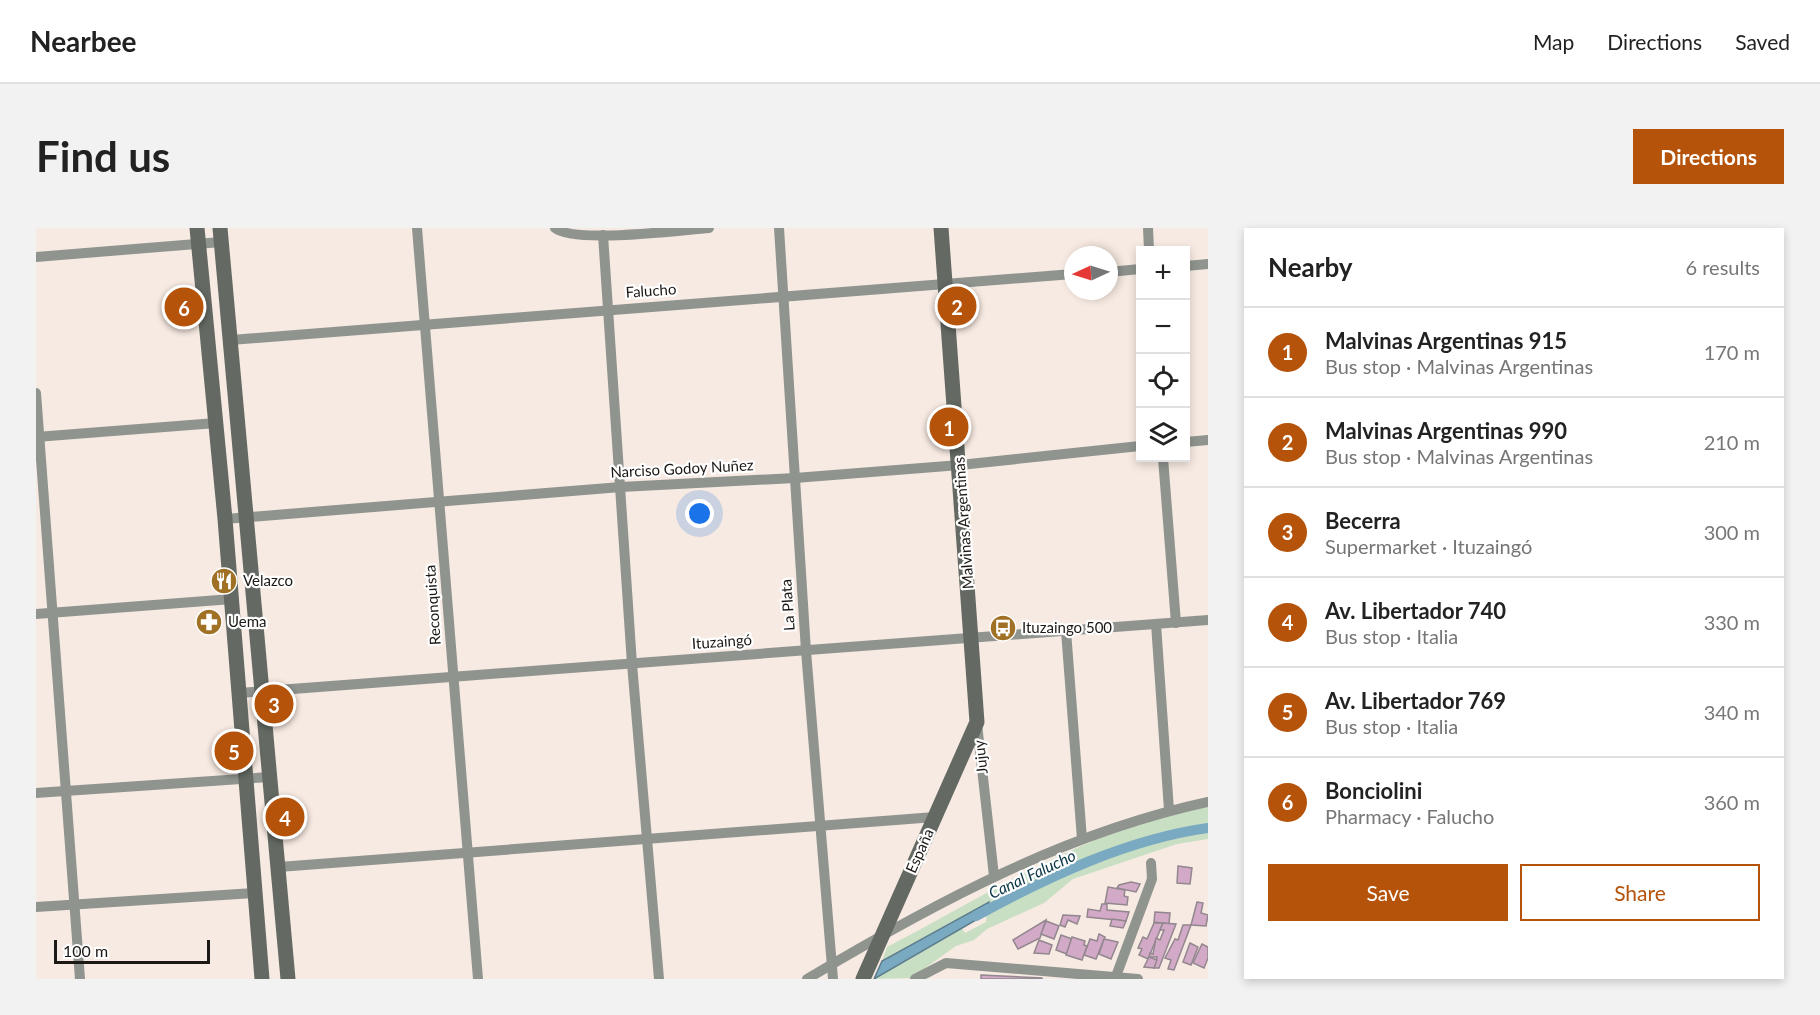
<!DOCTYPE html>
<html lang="en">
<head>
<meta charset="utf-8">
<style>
  body { margin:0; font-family:Lato,sans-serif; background:#f2f2f2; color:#222 }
  .controls { position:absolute; right:18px; top:18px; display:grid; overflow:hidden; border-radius:0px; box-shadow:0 3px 9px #0003 }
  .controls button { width:54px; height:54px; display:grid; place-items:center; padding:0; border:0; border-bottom:2px solid #e0e0e0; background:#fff; color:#222; font:30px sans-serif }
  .compass { position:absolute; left:1028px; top:18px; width:54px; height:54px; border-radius:50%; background:#fff; box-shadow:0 3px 9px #0003; rotate:266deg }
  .scale { position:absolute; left:18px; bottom:15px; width:156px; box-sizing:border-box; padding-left:6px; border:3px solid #1c1815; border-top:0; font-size:16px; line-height:21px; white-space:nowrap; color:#1c1815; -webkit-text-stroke:4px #fff; paint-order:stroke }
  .you { position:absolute; left:664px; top:286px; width:21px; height:21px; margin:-15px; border:4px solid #fff; border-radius:50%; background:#1a73e8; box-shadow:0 0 0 9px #1a73e833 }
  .badge { display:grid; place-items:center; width:39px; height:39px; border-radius:50%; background:#b45309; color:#fff; font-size:20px; font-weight:700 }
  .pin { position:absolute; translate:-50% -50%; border:3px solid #fff; box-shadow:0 2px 6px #0006 }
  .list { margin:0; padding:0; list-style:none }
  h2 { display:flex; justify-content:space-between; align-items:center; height:78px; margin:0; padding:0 24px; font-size:26px }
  h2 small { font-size:20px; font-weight:400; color:#767676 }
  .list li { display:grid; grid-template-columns:39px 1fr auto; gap:18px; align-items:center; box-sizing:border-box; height:90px; padding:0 24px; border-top:2px solid #e0e0e0 }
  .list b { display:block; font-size:22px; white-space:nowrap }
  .list p { margin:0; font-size:20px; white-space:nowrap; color:#767676 }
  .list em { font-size:20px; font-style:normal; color:#767676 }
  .actions { display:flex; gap:12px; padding:18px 24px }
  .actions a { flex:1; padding:14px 0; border:2px solid #b45309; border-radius:0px; text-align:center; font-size:21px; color:#b45309 }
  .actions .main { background:#b45309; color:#fff }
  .icon { flex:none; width:33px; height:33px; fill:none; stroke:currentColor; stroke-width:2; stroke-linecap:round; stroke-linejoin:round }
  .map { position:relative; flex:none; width:1172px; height:751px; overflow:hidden; border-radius:0px }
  header { display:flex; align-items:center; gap:36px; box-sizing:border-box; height:84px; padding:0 30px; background:#fff; border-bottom:2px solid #e0e0e0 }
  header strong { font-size:28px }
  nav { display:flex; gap:33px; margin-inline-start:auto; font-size:21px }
  .intro { display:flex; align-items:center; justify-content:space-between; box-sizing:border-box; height:144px; padding:0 36px }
  h1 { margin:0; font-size:42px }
  .button { padding:15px 27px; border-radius:0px; background:#b45309; color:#fff; font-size:21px; font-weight:700 }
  main { display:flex; gap:36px; padding:0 36px }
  aside { flex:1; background:#fff; border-radius:0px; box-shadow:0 3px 9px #0003 }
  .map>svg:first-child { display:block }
</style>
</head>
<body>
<header>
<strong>Nearbee</strong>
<nav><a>Map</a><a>Directions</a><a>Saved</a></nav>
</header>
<div class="intro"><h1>Find us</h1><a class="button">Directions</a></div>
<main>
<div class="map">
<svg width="1172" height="751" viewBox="0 0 1172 751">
  <rect width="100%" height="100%" fill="#f7eae2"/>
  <!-- green -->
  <path fill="#c9dfc4" d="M1172,579V611L1141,616L1037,651L1008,675L951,701L938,712L920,718L875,750L838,751L926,700L929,705L950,694L952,674L846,733L851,719C937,675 1017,622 1110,594C1131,587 1150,581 1172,579Z"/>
  <!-- water -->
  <polygon fill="#7aaac1" stroke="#5e7e8d" stroke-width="1.5" points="953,674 952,685 838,751 846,733"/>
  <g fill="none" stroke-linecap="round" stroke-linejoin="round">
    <!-- canal -->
    <path stroke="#7aaac1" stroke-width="10" d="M940,688C1011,649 1092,611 1172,600"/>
  </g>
  <!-- building -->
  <g fill="#d2a9c6" stroke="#92878f" stroke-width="1.5">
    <polygon points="1142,638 1156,640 1154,656 1141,655"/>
    <polygon points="1095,654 1104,656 1100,664 1081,660 1083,657"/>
    <polygon points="1072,659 1089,662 1088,668 1092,669 1091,677 1069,675"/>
    <polygon points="1161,674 1167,675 1165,685 1172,687 1170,698 1155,697"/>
    <polygon points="1066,676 1071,676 1071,682 1093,684 1090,693 1051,689 1052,681 1064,683"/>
    <polygon points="1119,684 1134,685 1133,696 1118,694"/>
    <polygon points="1027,687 1044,688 1041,696 1032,692 1029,699 1024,697"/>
    <polygon points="1076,691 1090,693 1087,700 1074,698"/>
    <polygon points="1010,692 1004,710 982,721 977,712"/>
    <polygon points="1010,693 1023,698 1018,711 1005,706"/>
    <polygon points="1118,695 1127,695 1112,731 1103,727 1106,721 1102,720 1107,709 1111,711"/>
    <polygon points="1127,695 1140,696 1123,740 1118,740 1121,729 1113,729 1114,725 1117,726 1120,710 1124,712 1128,702 1124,702"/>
    <polygon points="1147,697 1155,697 1138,742 1132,741 1135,732 1129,730 1139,711 1142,712"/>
    <polygon points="1063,706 1069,709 1060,731 1048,727 1054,711 1061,713"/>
    <polygon points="1025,707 1036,711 1031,726 1020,722"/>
    <polygon points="1036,709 1049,713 1048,717 1051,718 1046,732 1030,727"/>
    <polygon points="1068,711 1082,714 1075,731 1063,726"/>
    <polygon points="1003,712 1016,717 1013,726 998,725"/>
    <polygon points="1154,715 1162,719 1155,737 1147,734"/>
    <polygon points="1166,716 1172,719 1172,730 1168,740 1157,735"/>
    <polygon points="1113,729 1121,732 1118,740 1108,739"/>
    <polygon points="945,747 1006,750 1006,751 945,751"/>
  </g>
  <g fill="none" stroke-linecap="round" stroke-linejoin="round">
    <!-- street -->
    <g stroke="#90948f" stroke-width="10">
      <polyline points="381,0 442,751"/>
      <path d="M519,0C538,16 644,2 673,0"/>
      <polyline points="743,0 770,423 797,751"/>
      <polyline points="1112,0 1113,22"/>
      <polyline points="567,7 596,436 623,751"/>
      <polyline points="0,29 185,14"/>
      <polyline points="1150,38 1172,36"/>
      <polyline points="1073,44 1104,41"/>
      <polyline points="195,112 1037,46"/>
      <polyline points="0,165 44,751"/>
      <polyline points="0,209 180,195"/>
      <polyline points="1150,214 1172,212"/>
      <polyline points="1127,230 1140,395"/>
      <polyline points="189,291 585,259 759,250 924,237 1104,218"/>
      <polyline points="0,386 196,371"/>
      <polyline points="1120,396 1133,582"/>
      <polyline points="1030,403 1046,611"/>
      <polyline points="203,465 1172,392"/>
      <polyline points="941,496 958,648"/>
      <polyline points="0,565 233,549"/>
      <polyline points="243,639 899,589"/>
      <polyline points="0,679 218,665"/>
      <path d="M771,751C897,676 1028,605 1172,574"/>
      <polyline points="879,751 910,735 1102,751"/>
      <polyline points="1079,751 1116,651 1115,635"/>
    </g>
    <!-- secondary -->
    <g stroke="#646a63" stroke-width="15">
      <polyline points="161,0 189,291 226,751"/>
      <polyline points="184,0 252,751"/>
      <polyline points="827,751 941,494 905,0"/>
    </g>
  </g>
  <!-- icons -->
  <defs>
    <symbol id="restaurant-disc" viewBox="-11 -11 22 22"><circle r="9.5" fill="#a07024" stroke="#fff"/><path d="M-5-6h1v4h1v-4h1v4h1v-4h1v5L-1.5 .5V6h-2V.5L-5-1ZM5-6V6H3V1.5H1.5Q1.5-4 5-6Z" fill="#fff"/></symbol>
    <symbol id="pharmacy-disc" viewBox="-11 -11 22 22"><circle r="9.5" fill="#a07024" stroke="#fff"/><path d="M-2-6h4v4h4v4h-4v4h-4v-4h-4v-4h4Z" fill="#fff"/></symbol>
    <symbol id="bus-disc" viewBox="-11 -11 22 22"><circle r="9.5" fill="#a07024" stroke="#fff"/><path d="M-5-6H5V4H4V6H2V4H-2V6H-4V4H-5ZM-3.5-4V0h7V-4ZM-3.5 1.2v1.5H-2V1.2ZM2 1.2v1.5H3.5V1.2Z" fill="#fff"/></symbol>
  </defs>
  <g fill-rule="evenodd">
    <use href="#restaurant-disc" x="173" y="338" width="30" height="30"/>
    <use href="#pharmacy-disc" x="158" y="379" width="30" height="30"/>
    <use href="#bus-disc" x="952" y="385" width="30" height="30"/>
  </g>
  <g text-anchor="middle" stroke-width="4.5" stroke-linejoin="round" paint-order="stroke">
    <!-- street labels -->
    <g font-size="15" fill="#1c1815" stroke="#fff">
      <text transform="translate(615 63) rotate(-4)" y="5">Falucho</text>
      <text transform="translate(646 241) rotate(-3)" y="5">Narciso Godoy Nuñez</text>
      <text transform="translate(928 295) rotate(-94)" y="5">Malvinas Argentinas</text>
      <text transform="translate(397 377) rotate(-94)" y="5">Reconquista</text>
      <text transform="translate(752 377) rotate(-94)" y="5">La Plata</text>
      <text transform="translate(686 414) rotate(-4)" y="5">Ituzaingó</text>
      <text transform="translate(945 529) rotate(-96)" y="5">Jujuy</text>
      <text transform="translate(884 623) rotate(-66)" y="5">España</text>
    </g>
    <!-- poi labels -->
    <g font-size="15" fill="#1c1815" stroke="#fff" text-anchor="start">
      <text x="207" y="358">Velazco</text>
      <text x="192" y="399">Uema</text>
      <text x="986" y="405">Ituzaingo 500</text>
    </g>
    <!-- water labels -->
    <g font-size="16" font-style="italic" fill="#093545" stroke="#fff">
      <text transform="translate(996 646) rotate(-25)" y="6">Canal Falucho</text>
    </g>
  </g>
</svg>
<div class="controls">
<button>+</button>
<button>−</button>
<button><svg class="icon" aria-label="locate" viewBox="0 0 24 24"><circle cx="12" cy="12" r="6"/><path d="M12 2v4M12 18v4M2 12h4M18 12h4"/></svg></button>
<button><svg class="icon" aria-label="layers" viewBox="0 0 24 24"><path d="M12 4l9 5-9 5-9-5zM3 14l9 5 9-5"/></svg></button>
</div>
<svg class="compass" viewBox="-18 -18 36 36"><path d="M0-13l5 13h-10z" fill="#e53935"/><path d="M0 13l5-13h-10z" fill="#767676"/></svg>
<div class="scale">100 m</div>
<div class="you"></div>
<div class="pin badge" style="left:913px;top:199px">1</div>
<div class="pin badge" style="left:921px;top:78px">2</div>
<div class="pin badge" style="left:238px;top:476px">3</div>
<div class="pin badge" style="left:249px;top:589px">4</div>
<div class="pin badge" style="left:198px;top:523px">5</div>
<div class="pin badge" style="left:148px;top:79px">6</div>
</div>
<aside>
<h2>Nearby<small>6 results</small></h2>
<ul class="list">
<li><span class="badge">1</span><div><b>Malvinas Argentinas 915</b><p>Bus stop · Malvinas Argentinas</p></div><em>170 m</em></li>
<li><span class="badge">2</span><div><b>Malvinas Argentinas 990</b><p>Bus stop · Malvinas Argentinas</p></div><em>210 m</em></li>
<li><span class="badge">3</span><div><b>Becerra</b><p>Supermarket · Ituzaingó</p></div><em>300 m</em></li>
<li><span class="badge">4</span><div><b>Av. Libertador 740</b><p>Bus stop · Italia</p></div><em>330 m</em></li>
<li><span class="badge">5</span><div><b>Av. Libertador 769</b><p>Bus stop · Italia</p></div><em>340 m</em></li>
<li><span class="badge">6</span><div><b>Bonciolini</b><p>Pharmacy · Falucho</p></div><em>360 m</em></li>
</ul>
<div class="actions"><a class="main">Save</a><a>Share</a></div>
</aside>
</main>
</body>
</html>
